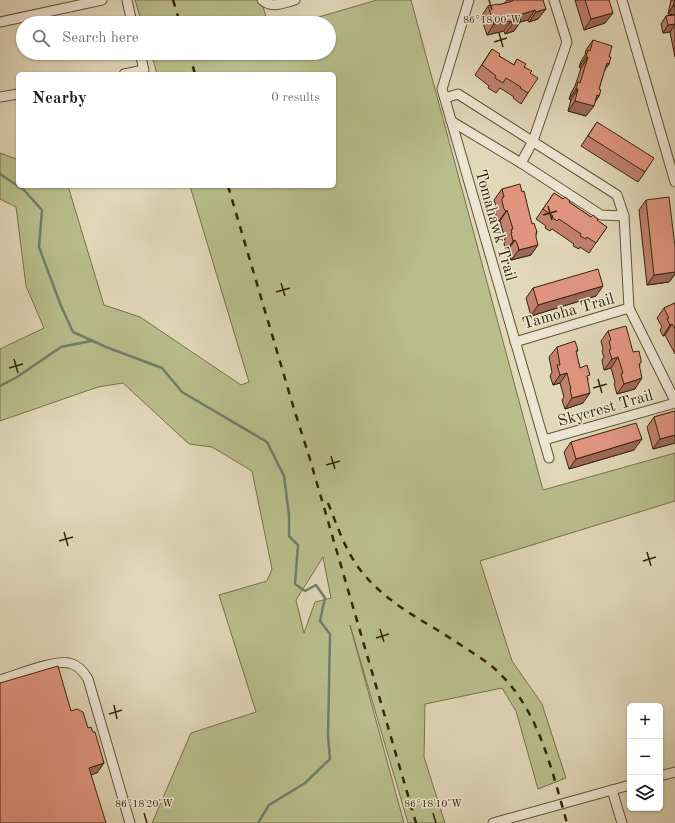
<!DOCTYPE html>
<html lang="en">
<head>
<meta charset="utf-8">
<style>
  body { margin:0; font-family:"Old Standard TT",serif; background:#f6f6f6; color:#202124 }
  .controls { position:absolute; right:12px; bottom:12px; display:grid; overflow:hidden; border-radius:6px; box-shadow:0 1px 3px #0004 }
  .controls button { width:36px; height:36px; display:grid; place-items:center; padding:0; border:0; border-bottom:1px solid #e0e0e0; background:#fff; color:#202124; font:20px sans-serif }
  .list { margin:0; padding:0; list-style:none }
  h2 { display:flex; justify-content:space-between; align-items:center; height:52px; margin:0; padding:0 16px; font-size:17px }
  h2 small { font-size:13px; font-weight:400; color:#757577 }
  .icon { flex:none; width:22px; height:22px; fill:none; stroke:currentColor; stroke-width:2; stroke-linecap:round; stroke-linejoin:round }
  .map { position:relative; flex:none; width:675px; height:823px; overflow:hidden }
  .search { position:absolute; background:#fff; box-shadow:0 1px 3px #0004; left:16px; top:16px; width:320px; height:44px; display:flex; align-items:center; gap:10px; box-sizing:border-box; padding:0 14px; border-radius:22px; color:#757577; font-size:15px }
  .panel { position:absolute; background:#fff; box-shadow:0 1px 3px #0004; left:16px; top:72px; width:320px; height:116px; border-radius:6px }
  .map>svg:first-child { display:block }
</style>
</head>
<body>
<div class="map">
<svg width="675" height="823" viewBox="0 0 675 823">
  <rect width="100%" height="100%" fill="#e1d7b9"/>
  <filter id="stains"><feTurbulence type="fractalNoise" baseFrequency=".005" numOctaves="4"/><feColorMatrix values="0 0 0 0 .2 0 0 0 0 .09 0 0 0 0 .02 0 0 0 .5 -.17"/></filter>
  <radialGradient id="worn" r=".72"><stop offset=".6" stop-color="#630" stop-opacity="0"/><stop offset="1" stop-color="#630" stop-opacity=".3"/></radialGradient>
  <!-- green -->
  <g fill="#b8bd8b" stroke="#78704a" fill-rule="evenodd">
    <polygon points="135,0 261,0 268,23 142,23"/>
    <path d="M377,0H411L543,490L675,453V501L480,561L512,661L542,704L566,778L538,789L516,711L502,688L425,704L424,757L445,823H408L350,625L404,823H152L191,733L256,712L219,595L267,581L272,569L252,471L212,447L189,444L123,383L98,387L0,421V349L44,328L26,286L16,207L0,199V153L16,159H18V186H68L104,305L140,317L241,385L249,382L190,186H334V74H157L151,53H329V23H298ZM323,557L331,598L315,602L304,633L296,600Z"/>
  </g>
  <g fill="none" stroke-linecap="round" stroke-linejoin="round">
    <!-- stream -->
    <g stroke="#6f7e6b" stroke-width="2.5">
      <polyline points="0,174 18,186"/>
      <polyline points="18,186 23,189 42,210 39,247 61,306 73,332 106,347 162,368 182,392 267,442 284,476 289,515 289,536 298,545 295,584 305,591 316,585 325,598 320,621 330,634 328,736 330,759 305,783 269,805 258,823"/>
      <polyline points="0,386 17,377 61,347 91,341"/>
    </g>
    <defs>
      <g id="minor">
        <polyline points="127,0 132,23"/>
        <path d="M262,0C272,9 283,3 295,0"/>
        <polyline points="469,0 442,89 549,458"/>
        <polyline points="622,0 675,182"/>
        <polyline points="0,22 102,0"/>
        <polyline points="124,74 144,70 140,53"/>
        <polyline points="0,97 18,94"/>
        <polyline points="445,98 458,94 617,195 624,216 629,308 675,401"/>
        <polyline points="451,121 521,163 601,215 624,216"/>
        <polyline points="521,163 533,141 567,42 554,0"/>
        <polyline points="515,342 629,308"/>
        <polyline points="544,440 675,403"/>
        <path d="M0,680C17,675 53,660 69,663C78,665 84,672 88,679L130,823"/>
        <polyline points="660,776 675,772"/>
        <polyline points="612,790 622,823"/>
        <polyline points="493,823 630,785"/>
      </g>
    </defs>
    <!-- minor casing -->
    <use href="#minor" stroke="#625135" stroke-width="11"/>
    <!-- minor -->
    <use href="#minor" stroke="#ece5d2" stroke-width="9"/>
    <!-- rail -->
    <g stroke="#372409" stroke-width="2.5" stroke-dasharray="7 7" stroke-linecap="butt">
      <polyline points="173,0 180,23"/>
      <polyline points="189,53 195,74"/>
      <polyline points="228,186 294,409 309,456 416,823"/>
      <path d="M328,503C337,525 344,547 358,567C378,594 405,611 434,628C452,639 470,651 488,663C538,703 550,765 567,823"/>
    </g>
  </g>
  <!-- wall -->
  <g fill="#c2806f" stroke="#372409">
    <polygon points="507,0 543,0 538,19 529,22 528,20 520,22 514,31 505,34 504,31 487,35 481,17 488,6 498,5 505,3"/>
    <polygon points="575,0 609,0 605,23 584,30"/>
    <polygon points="671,0 675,0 675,57 670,32 663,33 661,24 666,16 674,15 668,14"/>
    <polygon points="593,40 609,57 609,64 604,70 599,89 599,96 586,116 568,111 571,100 569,99 571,93 575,86 581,68 579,67 581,61 585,55 586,50"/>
    <polygon points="492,49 499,56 514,65 517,59 530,73 528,93 521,104 513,98 514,97 500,88 496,93 488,88 489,86 475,75"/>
    <polygon points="597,122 645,172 638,182 581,146"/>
    <polygon points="502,189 532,224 537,232 536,234 531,255 511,260 509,253 508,250 506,251 504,244 505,242 504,240 505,239 500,221 499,221 497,219 495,212 495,208 496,206 494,200"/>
    <polygon points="554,193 563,199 569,202 591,217 607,227 589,253 580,247 579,249 573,246 574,244 552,229 550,231 545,228 546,226 536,219"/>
    <polygon points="646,200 675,247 675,274 669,282 647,285 639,210"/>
    <polygon points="533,288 596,296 531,316 526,298"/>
    <polygon points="675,303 675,354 665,335 663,336 660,330 662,327 657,318 664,308"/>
    <polygon points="608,331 633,352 640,365 635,389 617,394 614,384 615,382 611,368 604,370 602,360 604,357 602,351 603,349 601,341"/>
    <polygon points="557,347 578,350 576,353 580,368 588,378 583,403 565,409 562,400 564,397 560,383 553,385 550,376 552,372 549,357"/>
    <polygon points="675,411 675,443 653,449 647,427 654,417"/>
    <polygon points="571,442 634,450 569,469 564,452"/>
  </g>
  <!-- shaded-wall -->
  <g fill="#9e685a" stroke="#372409">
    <polygon points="673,6 675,6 675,15 668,14"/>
    <polygon points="546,9 538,19 529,22 536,12"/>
    <polygon points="535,10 528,20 520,22 514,31 505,34 519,15"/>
    <polygon points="613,13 605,23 584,30 591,19"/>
    <polygon points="511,21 504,31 487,35 494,24"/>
    <polygon points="675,24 670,32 663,33 668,25"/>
    <polygon points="586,57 588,57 581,68 579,67"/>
    <polygon points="607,63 609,64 602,74"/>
    <polygon points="576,89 578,89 571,100 569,99"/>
    <polygon points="597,95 599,96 592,106 594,106 586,116 568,111 575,101"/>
    <polygon points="507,210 500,221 499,221 506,211"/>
    <polygon points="515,240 508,250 506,251 513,241"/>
    <polygon points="538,245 531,255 511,260 519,250"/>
    <polygon points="675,272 675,274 669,282 647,285 654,275"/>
    <polygon points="603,286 596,296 531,316 538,305"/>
    <polygon points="672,324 665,335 663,336 670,325"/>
    <polygon points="618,357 611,368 604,370 612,359"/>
    <polygon points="567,373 560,383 553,385 560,375"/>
    <polygon points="642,378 635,389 617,394 624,384"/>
    <polygon points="590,393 583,403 565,409 572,398"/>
    <polygon points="675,435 675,443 653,449 660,439"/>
    <polygon points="642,439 634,450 569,469 576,459"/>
    <polygon points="104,763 97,773 82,778 89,768"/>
  </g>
  <!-- building -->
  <g fill="#e19581" stroke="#372409">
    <polygon points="513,0 543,0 546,9 536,12 535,10 519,15 521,21 512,24 511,21 494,24 488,6 498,4 498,5 513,1"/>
    <polygon points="585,0 609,0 613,13 591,19"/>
    <polygon points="675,0 675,6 673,6"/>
    <polygon points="675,15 675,24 668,25 666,16"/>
    <polygon points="593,40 612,46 609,57 611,57 609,64 607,63 599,89 601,90 599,96 597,95 594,106 575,101 578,89 576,89 578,82 580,83 588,57 586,57 588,50 590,51"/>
    <polygon points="492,49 500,54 499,56 514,65 517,59 526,64 524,67 532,71 530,73 538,78 528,93 520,88 521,87 506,78 503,83 495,78 496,76 482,65"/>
    <polygon points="597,122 654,158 645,172 588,136"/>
    <polygon points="520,184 522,192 524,191 532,224 534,223 537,232 536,233 536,237 538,245 519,250 517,243 515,240 513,241 511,233 512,233 511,230 513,229 507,210 506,211 504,209 502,201 502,198 504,197 502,189"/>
    <polygon points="554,193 563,199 565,197 570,201 569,202 591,217 593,215 598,219 597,220 607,227 596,243 587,237 586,239 580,236 581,234 559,219 557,221 552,217 553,216 543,209"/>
    <polygon points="669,197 675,247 675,272 654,275 646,200"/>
    <polygon points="598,269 603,286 538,305 533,288"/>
    <polygon points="675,303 675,329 672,324 670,325 667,319 669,318 664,308"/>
    <polygon points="626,326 633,352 639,351 641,360 641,363 639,364 642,378 624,384 621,374 623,373 618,357 612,359 609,350 611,349 609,341 611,340 608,331"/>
    <polygon points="575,341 578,350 576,351 580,368 587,365 590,375 587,376 590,393 572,398 570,389 571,389 567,373 560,375 557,365 560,365 557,347"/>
    <polygon points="675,411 675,435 660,439 654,417"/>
    <polygon points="636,423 642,439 576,459 571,442"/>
    <polygon points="58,666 71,711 77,709 83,712 88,728 91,727 93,732 95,732 104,763 89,768 106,823 0,823 0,683"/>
  </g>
  <!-- ticks -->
  <path fill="none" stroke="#372409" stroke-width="1.5" d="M489,0L492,10M499,33L503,47M494,42L507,38M548,206L552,220M543,215L557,211M281,283L285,296M276,292L290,288M14,359L18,373M9,368L23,364M598,379L602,393M593,388L607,384M331,456L335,469M326,465L340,461M64,532L68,546M59,541L73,537M647,552L651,566M643,561L656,557M380,629L384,642M376,638L389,634M114,705L117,719M109,714L122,710M144,813L147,823M433,813L436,823"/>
  <g text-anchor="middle" stroke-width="3" stroke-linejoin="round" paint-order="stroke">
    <!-- street labels -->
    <g font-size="16" fill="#372409" stroke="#ece5d2">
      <text transform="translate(497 225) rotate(74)" y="6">Tomahawk Trail</text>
      <text transform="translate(568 310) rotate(-16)" y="6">Tamoha Trail</text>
      <text transform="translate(605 407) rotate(-16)" y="6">Skycrest Trail</text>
    </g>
  </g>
  <g font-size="10" text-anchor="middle" fill="#372409" stroke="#ece5d2" stroke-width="3" stroke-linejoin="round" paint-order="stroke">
    <text x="492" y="23">86°18'00"W</text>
    <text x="144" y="807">86°18'20"W</text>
    <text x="433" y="807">86°18'10"W</text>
  </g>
  <rect width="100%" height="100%" filter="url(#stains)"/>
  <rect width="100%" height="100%" fill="url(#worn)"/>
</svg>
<div class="controls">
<button>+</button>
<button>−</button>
<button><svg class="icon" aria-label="layers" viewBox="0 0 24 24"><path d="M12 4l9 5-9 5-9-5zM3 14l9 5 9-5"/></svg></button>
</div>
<div class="search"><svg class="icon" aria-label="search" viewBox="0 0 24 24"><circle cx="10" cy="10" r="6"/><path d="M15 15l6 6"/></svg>Search here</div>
<section class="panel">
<h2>Nearby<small>0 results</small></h2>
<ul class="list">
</ul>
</section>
</div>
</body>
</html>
